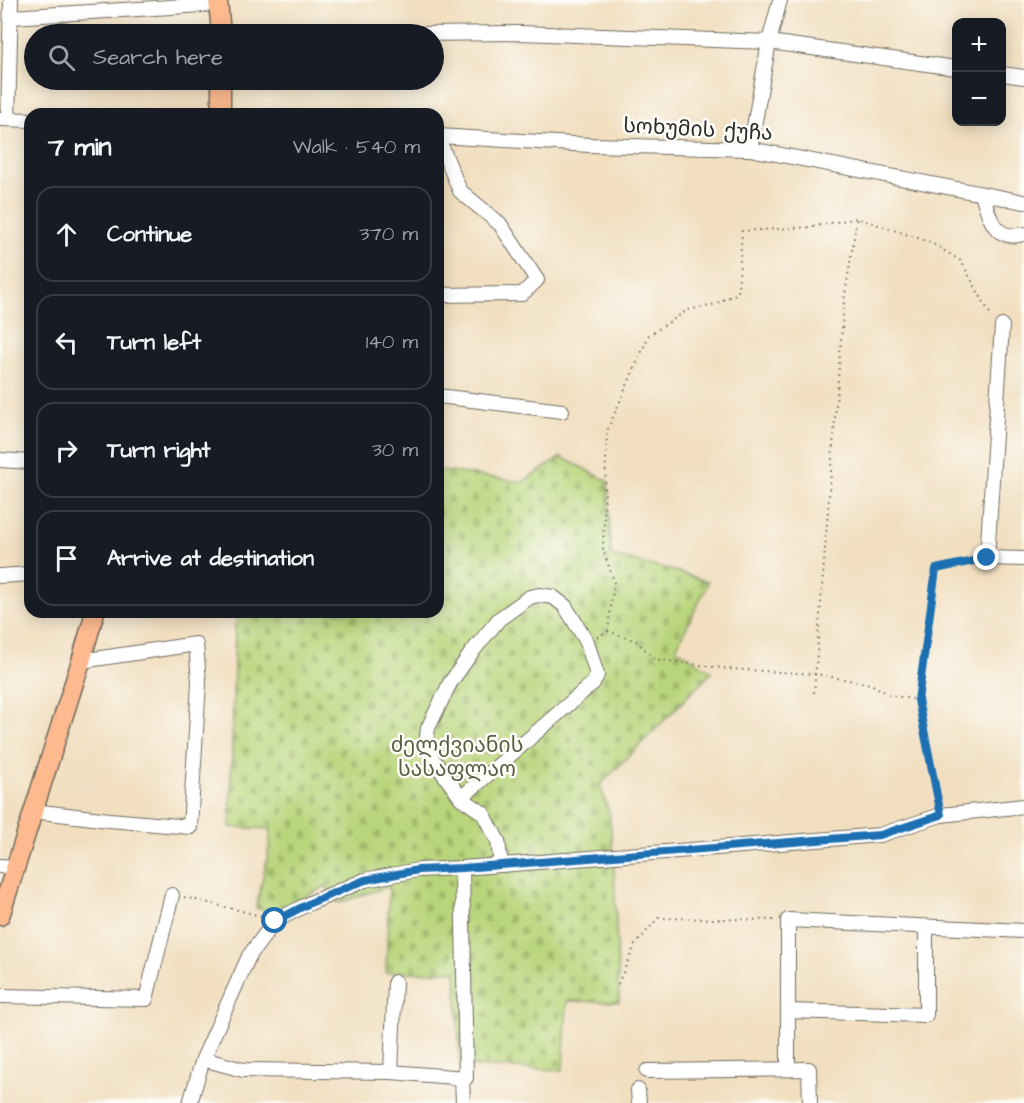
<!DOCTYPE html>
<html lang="en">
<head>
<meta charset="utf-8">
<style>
  body { margin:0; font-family:"Architects Daughter","Noto Sans Georgian",sans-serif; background:#242831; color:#f1f3f6 }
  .controls { position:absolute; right:18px; top:18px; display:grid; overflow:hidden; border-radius:12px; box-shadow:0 3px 15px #0003 }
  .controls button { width:54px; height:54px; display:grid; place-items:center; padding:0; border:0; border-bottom:2px solid #363941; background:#171b24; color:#f1f3f6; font:30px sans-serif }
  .stop { position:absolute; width:18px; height:18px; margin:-14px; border:4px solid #1f6fb2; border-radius:50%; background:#fff }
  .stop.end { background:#1f6fb2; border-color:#fff; box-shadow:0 2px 6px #0008 }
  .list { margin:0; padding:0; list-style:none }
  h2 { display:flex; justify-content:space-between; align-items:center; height:78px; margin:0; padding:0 24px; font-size:26px }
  h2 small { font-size:20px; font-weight:400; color:#9ea1a6 }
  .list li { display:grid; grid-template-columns:39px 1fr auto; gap:18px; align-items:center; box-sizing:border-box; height:96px; margin:0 12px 12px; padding:0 12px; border:2px solid #363941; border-radius:18px }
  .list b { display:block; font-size:22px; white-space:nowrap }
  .list em { font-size:20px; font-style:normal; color:#9ea1a6 }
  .icon { flex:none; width:33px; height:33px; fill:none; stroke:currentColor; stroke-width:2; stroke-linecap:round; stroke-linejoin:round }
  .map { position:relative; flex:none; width:1024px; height:1103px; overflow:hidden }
  .search { position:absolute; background:#171b24; box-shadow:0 3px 15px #0003; left:24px; top:24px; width:420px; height:66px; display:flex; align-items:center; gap:15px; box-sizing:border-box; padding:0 21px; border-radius:33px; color:#9ea1a6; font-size:22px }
  .panel { position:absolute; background:#171b24; box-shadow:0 3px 15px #0003; left:24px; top:108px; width:420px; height:510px; border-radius:18px }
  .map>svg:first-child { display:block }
</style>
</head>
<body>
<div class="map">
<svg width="1024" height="1103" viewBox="0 0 1024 1103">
  <defs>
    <pattern id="cemetery-stones" width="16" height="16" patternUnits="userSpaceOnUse" patternTransform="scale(1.5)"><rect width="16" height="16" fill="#b9d57b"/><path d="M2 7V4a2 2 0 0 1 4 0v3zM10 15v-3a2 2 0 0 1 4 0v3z" fill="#9fb76a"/></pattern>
  </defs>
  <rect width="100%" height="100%" fill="#fdfcf7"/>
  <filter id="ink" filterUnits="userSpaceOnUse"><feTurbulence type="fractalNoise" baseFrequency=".0167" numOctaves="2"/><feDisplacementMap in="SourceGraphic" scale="12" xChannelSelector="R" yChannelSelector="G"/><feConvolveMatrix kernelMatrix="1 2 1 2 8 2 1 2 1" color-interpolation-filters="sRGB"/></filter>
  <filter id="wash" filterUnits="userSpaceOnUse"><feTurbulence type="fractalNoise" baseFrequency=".008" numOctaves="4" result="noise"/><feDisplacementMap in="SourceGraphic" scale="24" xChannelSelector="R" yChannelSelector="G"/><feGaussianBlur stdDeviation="1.35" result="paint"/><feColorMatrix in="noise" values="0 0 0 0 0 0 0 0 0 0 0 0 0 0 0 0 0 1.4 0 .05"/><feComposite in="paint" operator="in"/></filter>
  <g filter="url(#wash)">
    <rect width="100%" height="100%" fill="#f1dfc0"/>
    <!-- cemetery -->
    <polygon fill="url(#cemetery-stones)" stroke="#728053" stroke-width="1.5" points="561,457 608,481 611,556 671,570 709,582 676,648 712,672 600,785 610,816 614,869 619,1002 567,1001 563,1070 460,1066 456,971 386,973 389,886 338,903 326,886 275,913 256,908 268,855 271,829 230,827 235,626 238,612 438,612 438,470 523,482"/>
  </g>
  <g filter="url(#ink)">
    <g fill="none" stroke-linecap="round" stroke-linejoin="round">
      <defs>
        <g id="minor">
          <polyline points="11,17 219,4"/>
          <polyline points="418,34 520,33 769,42 956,68"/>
          <polyline points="1002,74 1024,77"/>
          <polyline points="0,119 30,120"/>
          <polyline points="8,119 11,0"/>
          <polyline points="438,136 590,145 750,149 1024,202"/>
          <polyline points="438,138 460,191 500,224 537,280 522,294 438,295"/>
          <polyline points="750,149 769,42 780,0"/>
          <path d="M982,194C990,217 993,242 1024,234"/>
          <polyline points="1002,326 987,558 1024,559"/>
          <polyline points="438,396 562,411"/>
          <polyline points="0,460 30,462"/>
          <polyline points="0,576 30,574"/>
          <polyline points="461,798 593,683 597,675 587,642 565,606 553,597 539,595 530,597 499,619 472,652 450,683 428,728 426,745 432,758 461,798 483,813 498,841 501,865"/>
          <polyline points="33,811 110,820 190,827 199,683 196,644 81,661"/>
          <polyline points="0,866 16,867"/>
          <polyline points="0,996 146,999 172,895"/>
          <polyline points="788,1011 926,1015 926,927"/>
          <polyline points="203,1059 243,1070 391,1072 466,1078 462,868"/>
          <polyline points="788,1069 788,920 1024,931"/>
          <polyline points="647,1071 809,1069 810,1103"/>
          <polyline points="391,1072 395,982"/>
          <polyline points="462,1078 463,1103"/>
          <polyline points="638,1090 639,1103"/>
          <polyline points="190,1103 203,1059 249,956 275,921 310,903 365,880 418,870 462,868 880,835 941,815 1024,806"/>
        </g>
        <g id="major">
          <polyline points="218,0 221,34"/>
          <polyline points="221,114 221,80"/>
          <polyline points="0,916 81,661 95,612"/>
        </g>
      </defs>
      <!-- minor casing -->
      <use href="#minor" stroke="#706a5f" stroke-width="16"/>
      <!-- major casing -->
      <use href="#major" stroke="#706a5f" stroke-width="21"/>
      <!-- path -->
      <g stroke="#706a5f" stroke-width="2" stroke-dasharray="1.5 4.5" stroke-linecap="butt">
        <polyline points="608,631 614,581 603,550 607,431 649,335 688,310 710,306 738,293 742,231 811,227 857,218 930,242 961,261 989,312 993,316"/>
        <polyline points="597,637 608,631 636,641 655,659 729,669 815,674 871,684 889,695 918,700"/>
        <polyline points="814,693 844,301 857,218"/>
        <polyline points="939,804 918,700 936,569 976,560"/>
        <polyline points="184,897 246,912 263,917"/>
        <polyline points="618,984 635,945 658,918 776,920"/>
      </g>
      <!-- minor -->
      <use href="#minor" stroke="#fff" stroke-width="14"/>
      <!-- major -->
      <use href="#major" stroke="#fcba8e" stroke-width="18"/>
    </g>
  </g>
  <g fill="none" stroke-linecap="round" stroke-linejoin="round" filter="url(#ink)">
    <!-- route -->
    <polyline stroke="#1f6fb2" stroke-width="8" points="275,921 310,903 365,880 418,870 462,868 880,835 941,815 918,700 936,569 987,558"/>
  </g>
  <g text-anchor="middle" stroke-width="5" stroke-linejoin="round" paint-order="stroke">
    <!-- street labels -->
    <g font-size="21" fill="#2b2b2b" stroke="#fdfcf7">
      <text transform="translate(698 129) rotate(3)" y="7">სოხუმის ქუჩა</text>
    </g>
    <!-- park labels -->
    <g font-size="21" fill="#565e43" stroke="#fdfcf7">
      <text x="457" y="752">ძელქვიანის<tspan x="457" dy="24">სასაფლაო</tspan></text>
    </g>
  </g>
</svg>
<div class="controls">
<button>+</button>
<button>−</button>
</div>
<div class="stop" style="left:275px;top:921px"></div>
<div class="stop end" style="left:987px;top:558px"></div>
<div class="search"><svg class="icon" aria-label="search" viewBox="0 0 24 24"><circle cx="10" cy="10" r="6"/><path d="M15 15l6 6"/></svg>Search here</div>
<section class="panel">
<h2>7 min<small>Walk · 540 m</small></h2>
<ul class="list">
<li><svg class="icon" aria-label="ahead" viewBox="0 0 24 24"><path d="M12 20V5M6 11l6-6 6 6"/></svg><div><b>Continue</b></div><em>370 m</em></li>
<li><svg class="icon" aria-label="left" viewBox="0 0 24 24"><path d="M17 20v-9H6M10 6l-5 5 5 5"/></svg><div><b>Turn left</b></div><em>140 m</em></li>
<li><svg class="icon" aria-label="right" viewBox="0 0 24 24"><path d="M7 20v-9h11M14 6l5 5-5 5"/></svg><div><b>Turn right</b></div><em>30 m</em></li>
<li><svg class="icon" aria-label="arrive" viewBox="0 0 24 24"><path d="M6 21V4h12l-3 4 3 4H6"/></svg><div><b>Arrive at destination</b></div></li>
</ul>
</section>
</div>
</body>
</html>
